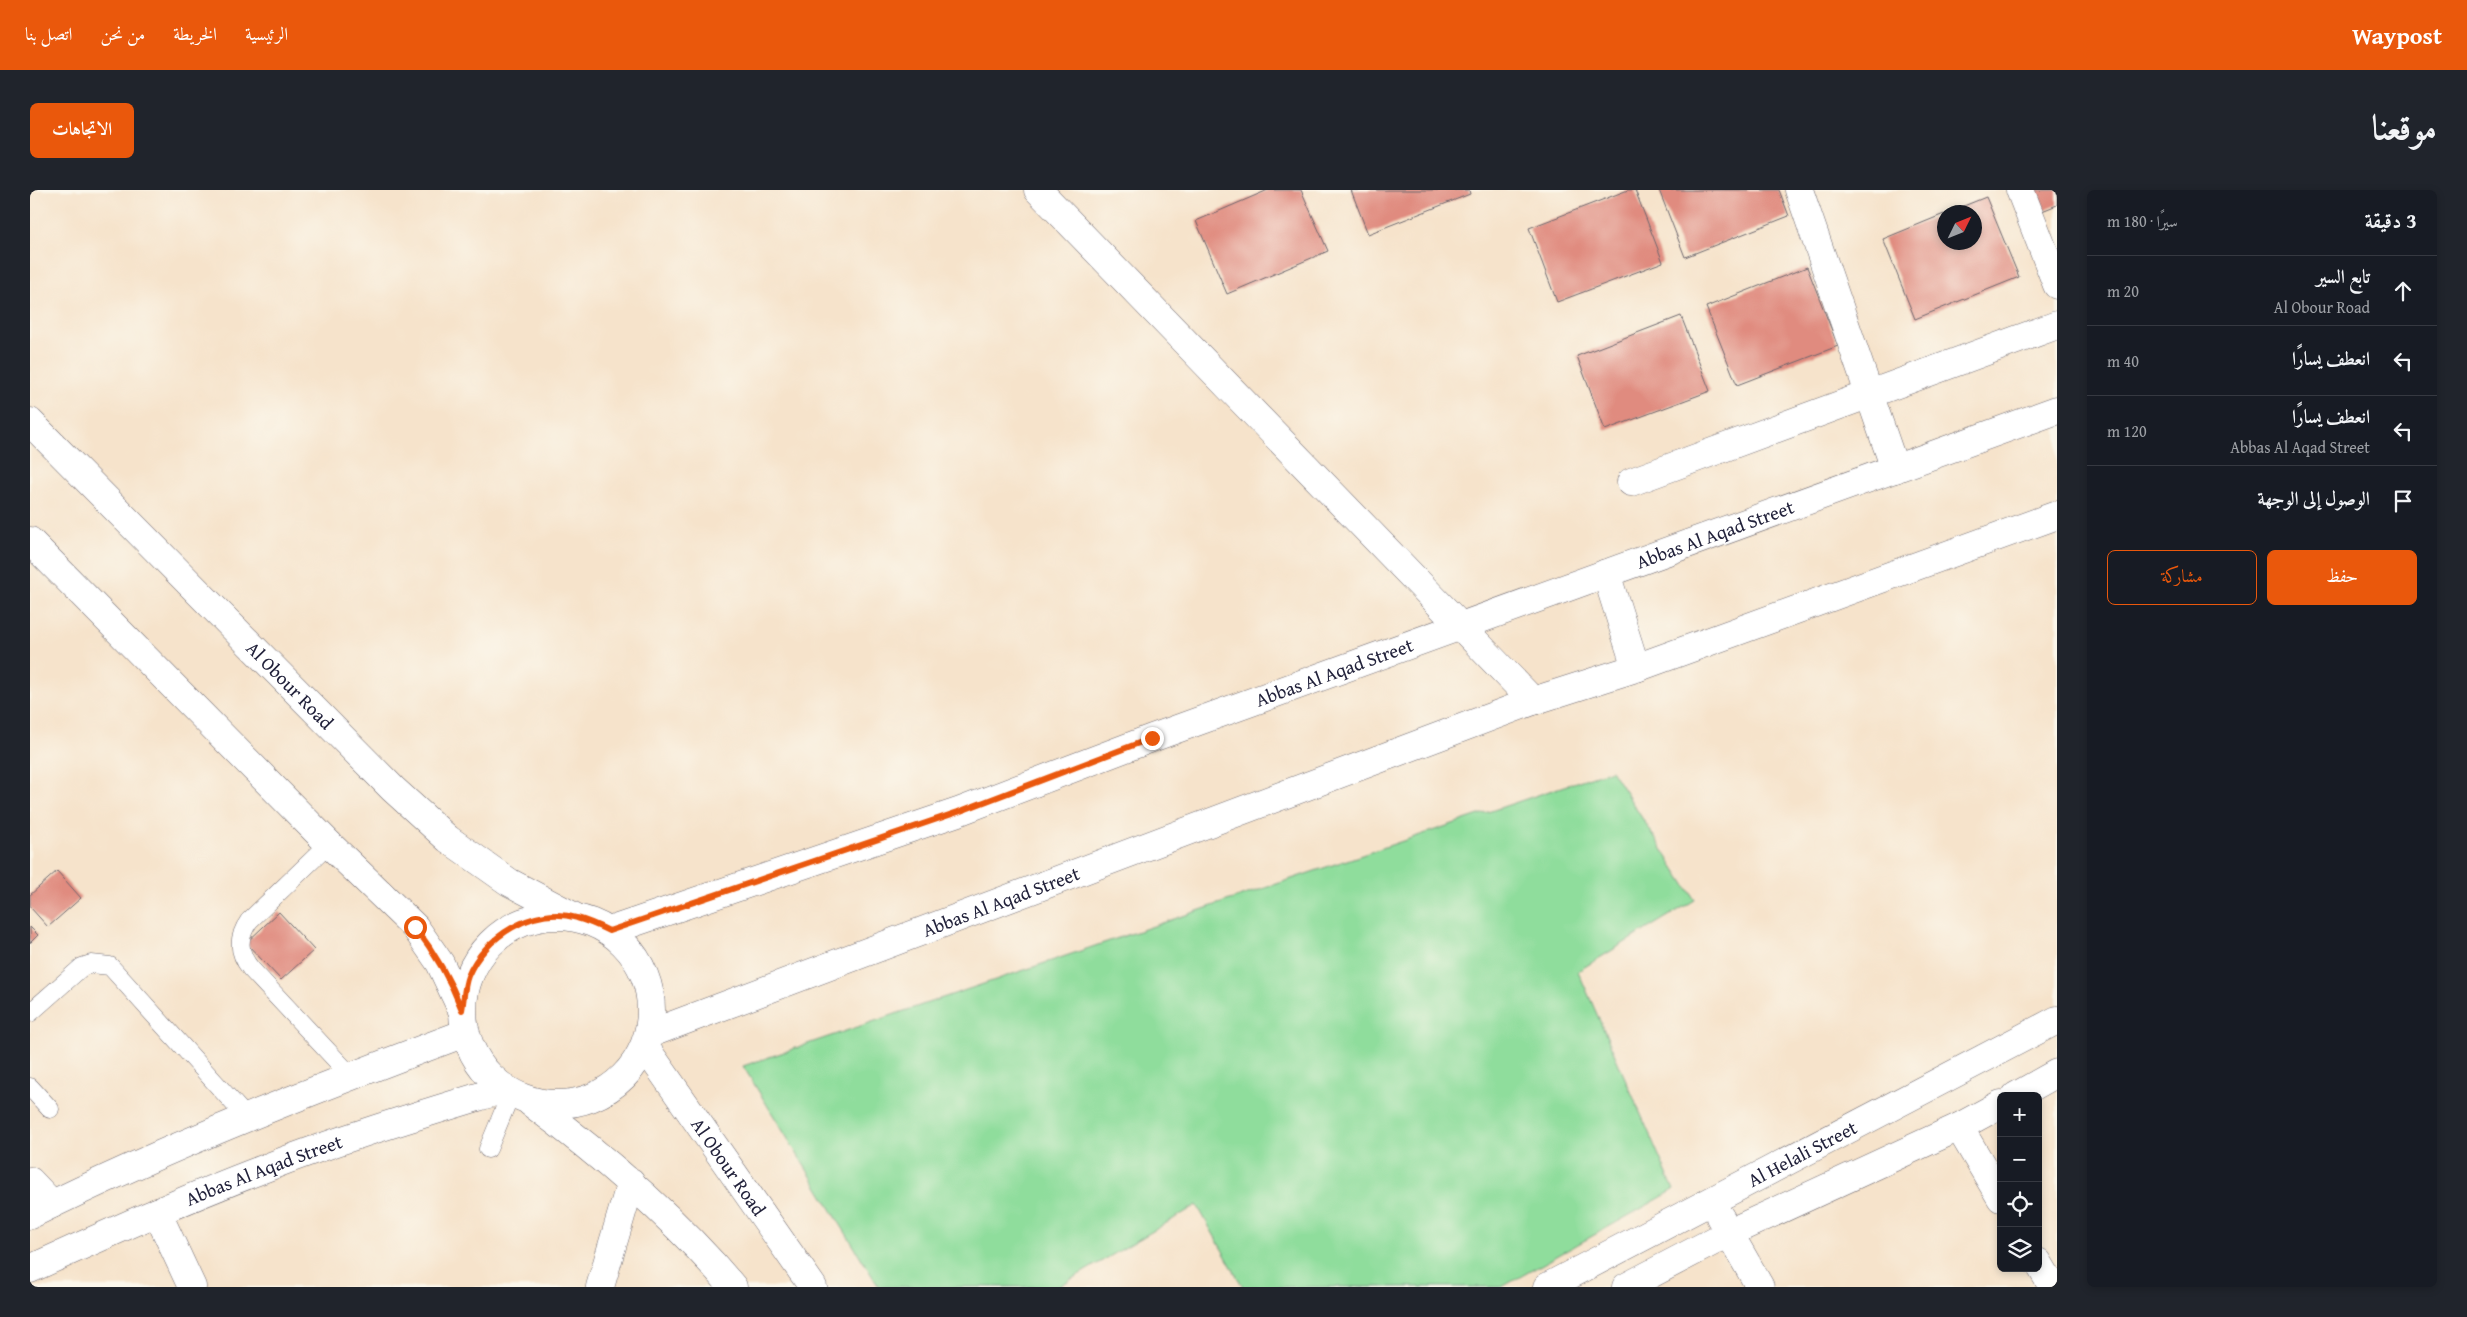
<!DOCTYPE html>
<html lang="ar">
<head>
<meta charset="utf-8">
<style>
  body { margin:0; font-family:"Gentium Book Plus",Amiri,serif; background:#20242c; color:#f1f3f6; direction:rtl }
  .controls { position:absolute; right:15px; bottom:15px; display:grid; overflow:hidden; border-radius:8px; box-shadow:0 2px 8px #0003 }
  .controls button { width:45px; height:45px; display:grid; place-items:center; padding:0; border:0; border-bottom:1px solid #363941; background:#171b24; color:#f1f3f6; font:25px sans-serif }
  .compass { position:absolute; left:1907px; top:15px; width:45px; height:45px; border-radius:50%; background:#171b24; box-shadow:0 2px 8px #0003; rotate:47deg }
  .stop { position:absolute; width:15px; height:15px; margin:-11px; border:4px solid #ea580c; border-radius:50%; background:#fff }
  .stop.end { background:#ea580c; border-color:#fff; box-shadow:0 1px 5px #0008 }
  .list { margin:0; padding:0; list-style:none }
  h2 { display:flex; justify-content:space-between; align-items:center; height:65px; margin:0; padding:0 20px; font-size:21px }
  h2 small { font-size:16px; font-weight:400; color:#9ea1a6 }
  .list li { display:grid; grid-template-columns:32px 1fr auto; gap:15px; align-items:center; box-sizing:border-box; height:70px; padding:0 20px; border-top:1px solid #363941 }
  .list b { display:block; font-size:19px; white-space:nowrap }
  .list p { margin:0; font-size:16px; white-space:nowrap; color:#9ea1a6 }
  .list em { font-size:16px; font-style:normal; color:#9ea1a6 }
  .actions { display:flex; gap:10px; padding:15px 20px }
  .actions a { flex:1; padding:11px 0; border:1px solid #ea580c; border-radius:8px; text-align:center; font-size:18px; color:#ea580c }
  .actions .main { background:#ea580c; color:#fff }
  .icon { flex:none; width:28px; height:28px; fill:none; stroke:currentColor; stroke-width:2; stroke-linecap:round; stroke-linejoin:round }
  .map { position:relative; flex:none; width:2027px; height:1097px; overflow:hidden; direction:ltr; border-radius:8px }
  header { display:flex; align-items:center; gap:30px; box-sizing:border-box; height:70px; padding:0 25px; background:#ea580c; color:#fff }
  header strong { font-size:24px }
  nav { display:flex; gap:28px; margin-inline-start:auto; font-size:18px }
  .intro { display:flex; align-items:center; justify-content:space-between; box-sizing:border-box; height:120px; padding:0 30px }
  h1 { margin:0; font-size:35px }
  .button { padding:12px 22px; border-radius:8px; background:#ea580c; color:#fff; font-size:18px; font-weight:700 }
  main { display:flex; gap:30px; padding:0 30px }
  aside { flex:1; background:#171b24; border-radius:8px; box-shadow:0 2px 8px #0003 }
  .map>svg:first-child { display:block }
</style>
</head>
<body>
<header>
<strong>Waypost</strong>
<nav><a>الرئيسية</a><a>الخريطة</a><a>من نحن</a><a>اتصل بنا</a></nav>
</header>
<div class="intro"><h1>موقعنا</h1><a class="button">الاتجاهات</a></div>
<main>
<aside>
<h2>3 دقيقة<small>سيرًا · 180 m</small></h2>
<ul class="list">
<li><svg class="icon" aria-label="ahead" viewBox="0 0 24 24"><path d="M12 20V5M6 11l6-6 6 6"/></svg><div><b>تابع السير</b><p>Al Obour Road</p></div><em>20 m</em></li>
<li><svg class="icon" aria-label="left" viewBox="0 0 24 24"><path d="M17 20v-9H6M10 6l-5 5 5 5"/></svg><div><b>انعطف يسارًا</b></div><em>40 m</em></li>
<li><svg class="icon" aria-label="left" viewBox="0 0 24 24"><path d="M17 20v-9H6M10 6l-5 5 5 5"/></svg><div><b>انعطف يسارًا</b><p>Abbas Al Aqad Street</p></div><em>120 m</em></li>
<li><svg class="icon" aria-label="arrive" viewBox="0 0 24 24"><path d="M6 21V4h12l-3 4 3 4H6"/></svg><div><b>الوصول إلى الوجهة</b></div></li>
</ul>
<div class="actions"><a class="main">حفظ</a><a>مشاركة</a></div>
</aside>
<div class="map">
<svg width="2027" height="1097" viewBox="0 0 2027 1097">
  <rect width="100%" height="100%" fill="#fbf7ec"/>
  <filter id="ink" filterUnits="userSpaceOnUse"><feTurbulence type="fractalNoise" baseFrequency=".02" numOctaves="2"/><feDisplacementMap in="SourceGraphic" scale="10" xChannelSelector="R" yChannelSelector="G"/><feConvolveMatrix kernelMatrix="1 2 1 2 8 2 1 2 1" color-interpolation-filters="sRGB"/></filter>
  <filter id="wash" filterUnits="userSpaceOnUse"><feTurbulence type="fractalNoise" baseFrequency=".0096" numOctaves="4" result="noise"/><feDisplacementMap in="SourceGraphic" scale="20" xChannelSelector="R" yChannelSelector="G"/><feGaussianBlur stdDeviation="1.12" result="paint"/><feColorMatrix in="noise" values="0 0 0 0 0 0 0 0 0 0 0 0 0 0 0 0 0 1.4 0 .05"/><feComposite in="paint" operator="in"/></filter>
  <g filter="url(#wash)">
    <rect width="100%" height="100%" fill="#f6e3cb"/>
    <!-- green -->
    <polygon fill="#8fdd9c" stroke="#58806c" points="1581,580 1665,710 1548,781 1644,1000 1472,1097 1213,1097 1167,1015 1028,1097 849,1097 713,876"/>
    <g id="blocks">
      <!-- building -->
      <g fill="#e08b7f">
        <polygon points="1238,0 1271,0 1298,61 1197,104 1166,31"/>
        <polygon points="1321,0 1439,0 1440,4 1338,44"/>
        <polygon points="1598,0 1605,0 1633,72 1527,112 1499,38"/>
        <polygon points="1629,0 1749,0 1759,26 1655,67"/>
        <polygon points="2003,0 2027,0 2027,15 2012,21"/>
        <polygon points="1956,7 1989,87 1885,129 1853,49 1914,24 1914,52 1944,52 1944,22 1919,22"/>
        <polygon points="1777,77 1808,156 1707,195 1676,117"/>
        <polygon points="1651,126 1680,201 1575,240 1547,166"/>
        <polygon points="27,681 51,708 18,737 0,717 0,705"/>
        <polygon points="249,722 284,760 251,790 216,753"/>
        <polygon points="0,737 8,745 0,753"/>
      </g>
    </g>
  </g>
  <g filter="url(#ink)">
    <use href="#blocks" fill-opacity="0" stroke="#6c666d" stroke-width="1"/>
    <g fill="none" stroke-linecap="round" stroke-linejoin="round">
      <defs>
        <g id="service">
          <path d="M299,654L219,731C207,748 208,763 221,779L321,886"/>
          <polyline points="0,823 52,777 61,774 80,776 217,928"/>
          <polyline points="0,897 20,919"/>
          <polyline points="458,959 481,903"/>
        </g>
        <g id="minor">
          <polyline points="1008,0 1503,511"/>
          <polyline points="1769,0 1865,279"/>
          <polyline points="1990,0 2027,95"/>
          <polyline points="1601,292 2027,135"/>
          <polyline points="1986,906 2027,883"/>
          <polyline points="1929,937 1971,1008"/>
          <polyline points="0,991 22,1014"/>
          <polyline points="127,1022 162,1097"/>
          <polyline points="1690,1027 1730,1097"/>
          <polyline points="2008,1072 2023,1097"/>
          <polyline points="570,1097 601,992"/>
          <path id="s1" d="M1517,1097L2027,830"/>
          <polyline points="1596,1097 1699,1043 1929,937 1971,914"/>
        </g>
        <g id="tertiary">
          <path id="s2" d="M0,232L363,599L418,649L479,692L545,727"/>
          <polyline points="0,351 299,654 385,737 410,773 432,820"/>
          <polyline points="1576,383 1606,478"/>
          <circle cx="527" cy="820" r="94"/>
          <path id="s3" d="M579,741L928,622L1122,548L2027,220"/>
          <path id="s4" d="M619,844L1503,511L1606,478L2027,325"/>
          <path id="s5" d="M615,857L783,1097"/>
          <path d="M500,912C574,967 643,1026 703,1097"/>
          <path d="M0,1025C141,955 288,898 435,843"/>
          <path id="s6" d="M0,1079C77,1044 154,1009 233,979C312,948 393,924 474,899"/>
        </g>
      </defs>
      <!-- service casing -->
      <use href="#service" stroke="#6c666d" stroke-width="19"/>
      <!-- minor casing -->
      <use href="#minor" stroke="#6c666d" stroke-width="29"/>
      <!-- tertiary casing -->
      <use href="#tertiary" stroke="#6c666d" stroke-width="29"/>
      <!-- service -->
      <use href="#service" stroke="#fff" stroke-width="18"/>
      <!-- minor -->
      <use href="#minor" stroke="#fff" stroke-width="28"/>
      <!-- tertiary -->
      <use href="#tertiary" stroke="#fff" stroke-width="28"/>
    </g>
  </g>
  <g fill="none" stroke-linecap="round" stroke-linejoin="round" filter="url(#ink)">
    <!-- route -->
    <path stroke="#ea580c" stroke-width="6" d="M385,737C405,763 420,789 432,820C434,809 434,796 438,786C454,747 504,715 547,728C558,731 569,736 579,741L928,622L1122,548"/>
  </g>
  <g text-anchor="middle" stroke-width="4" stroke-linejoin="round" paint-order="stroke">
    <!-- street labels -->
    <g font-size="19" fill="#22223b" stroke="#fbf7ec">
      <text dy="7" stroke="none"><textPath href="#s3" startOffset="1175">Abbas Al Aqad Street</textPath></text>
      <text dy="7" stroke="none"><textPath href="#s3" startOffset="770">Abbas Al Aqad Street</textPath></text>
      <text dy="7" stroke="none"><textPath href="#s2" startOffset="370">Al Obour Road</textPath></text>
      <text dy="7" stroke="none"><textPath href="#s4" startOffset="376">Abbas Al Aqad Street</textPath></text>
      <text dy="7" stroke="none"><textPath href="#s1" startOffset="288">Al Helali Street</textPath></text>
      <text dy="7" stroke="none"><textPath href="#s5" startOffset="146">Al Obour Road</textPath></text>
      <text dy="7" stroke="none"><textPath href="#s6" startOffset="254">Abbas Al Aqad Street</textPath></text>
    </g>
  </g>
</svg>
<div class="controls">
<button>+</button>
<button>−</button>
<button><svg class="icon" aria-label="locate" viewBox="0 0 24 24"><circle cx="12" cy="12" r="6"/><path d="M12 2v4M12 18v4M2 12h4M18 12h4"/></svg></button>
<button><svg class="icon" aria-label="layers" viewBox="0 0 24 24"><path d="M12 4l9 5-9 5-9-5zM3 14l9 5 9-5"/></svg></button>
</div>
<svg class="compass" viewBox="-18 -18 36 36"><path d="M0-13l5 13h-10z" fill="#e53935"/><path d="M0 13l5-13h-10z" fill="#9ea1a6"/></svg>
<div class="stop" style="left:385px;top:737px"></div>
<div class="stop end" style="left:1122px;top:548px"></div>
</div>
</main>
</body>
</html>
